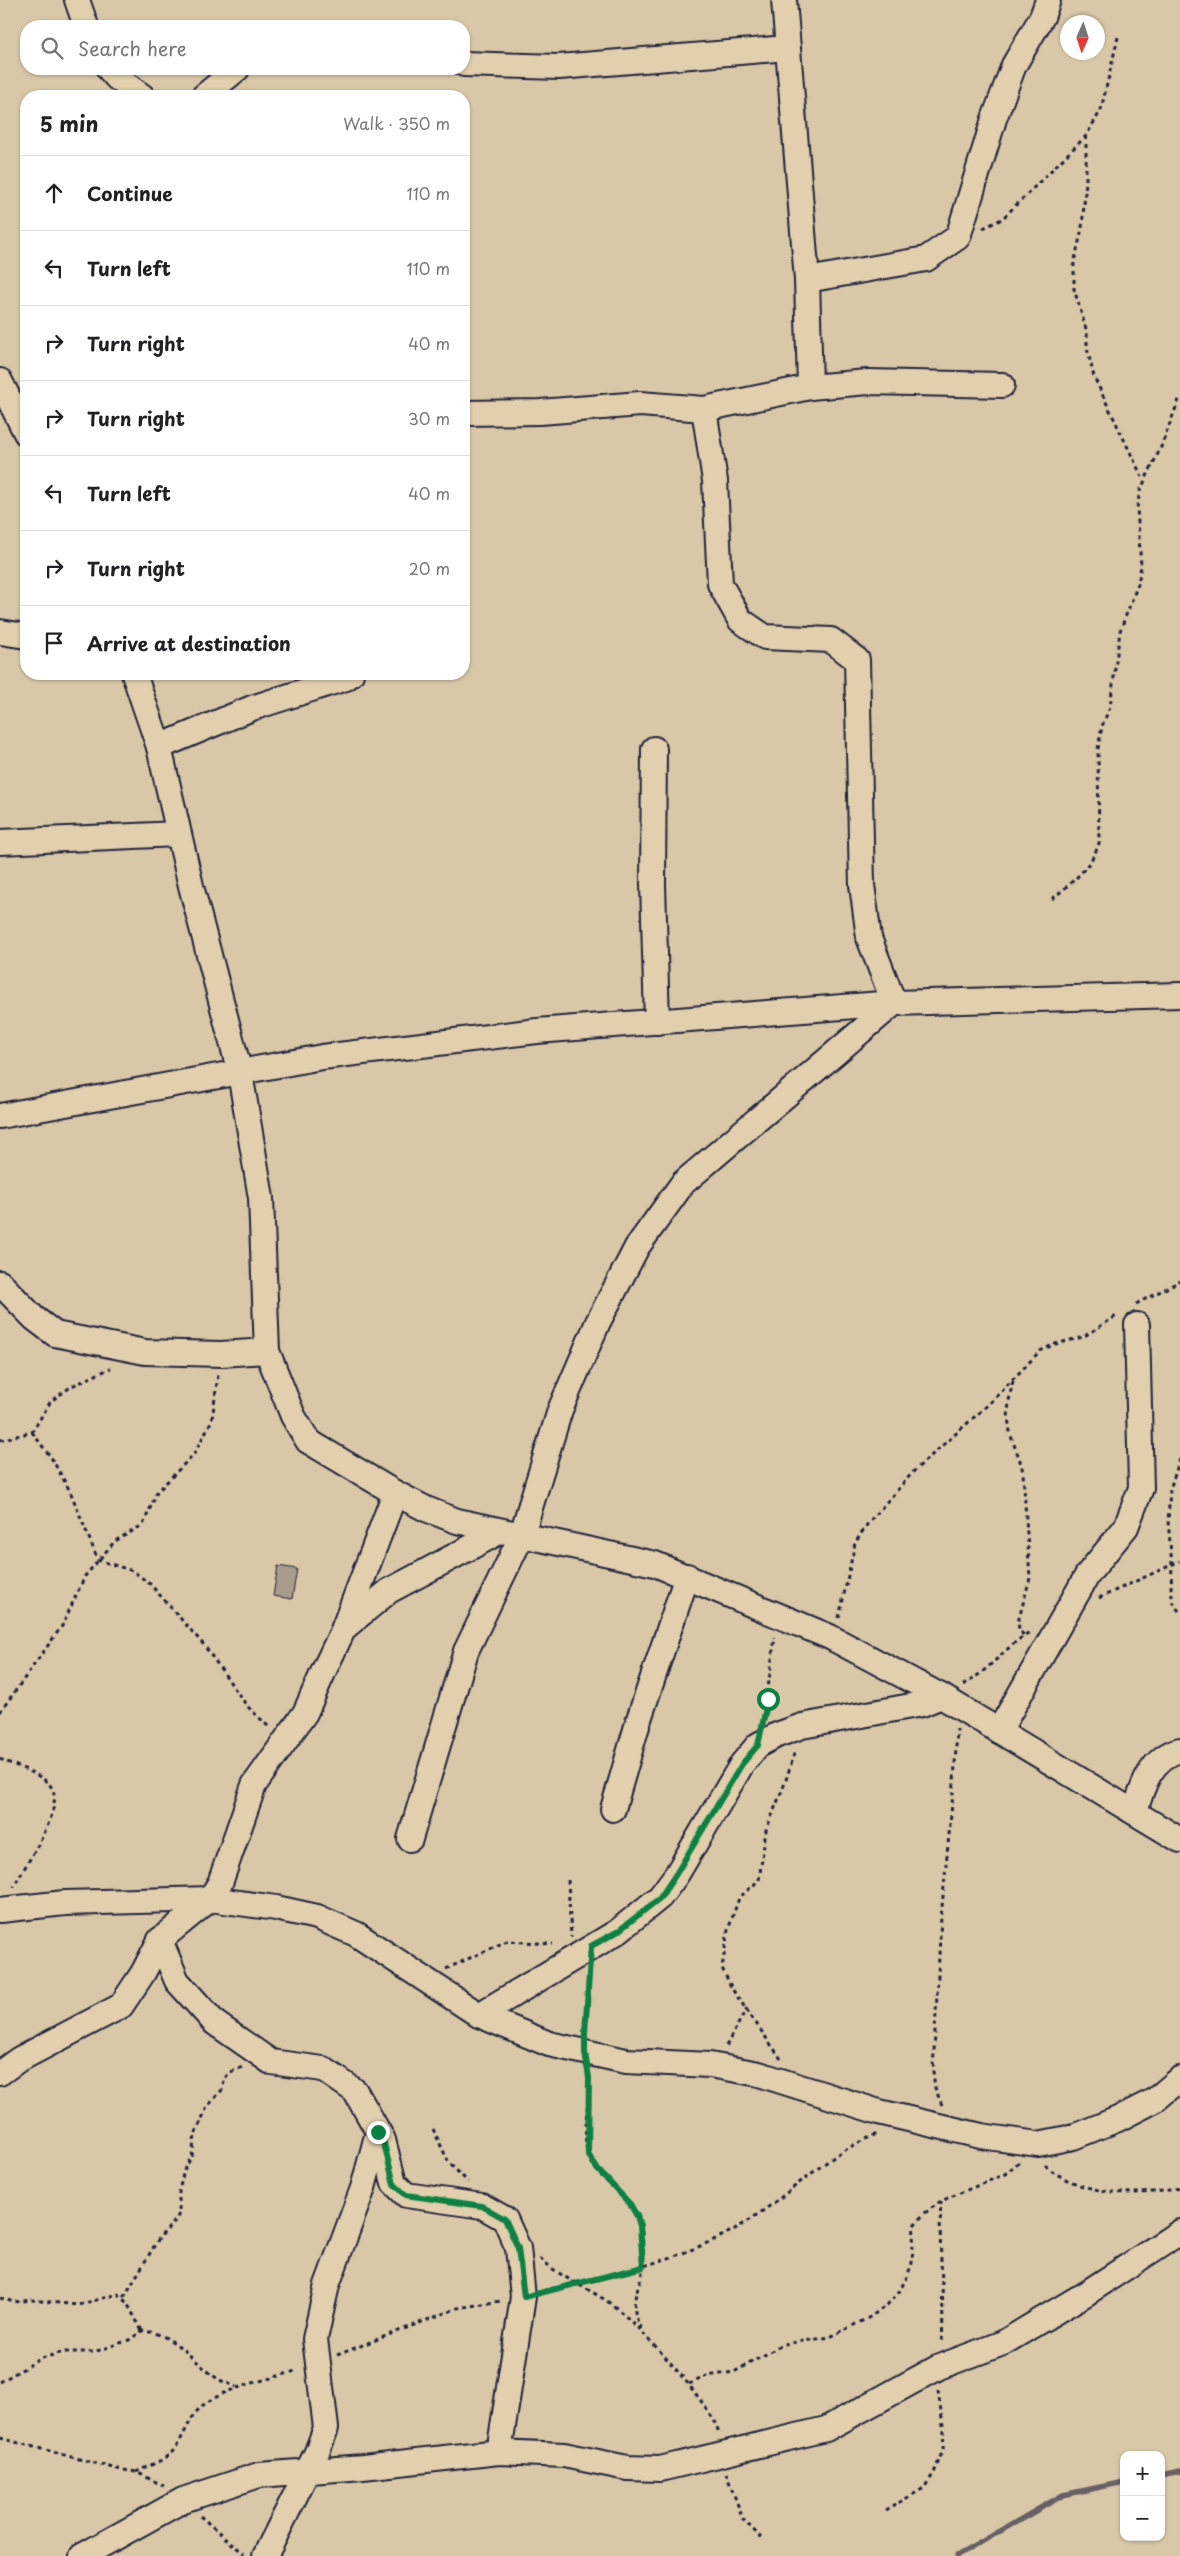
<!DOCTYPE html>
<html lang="en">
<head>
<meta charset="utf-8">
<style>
  body { margin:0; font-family:"Playpen Sans",sans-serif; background:#f6f6f6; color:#202124 }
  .controls { position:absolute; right:15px; bottom:15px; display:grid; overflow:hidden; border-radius:10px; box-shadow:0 1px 4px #0004 }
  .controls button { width:45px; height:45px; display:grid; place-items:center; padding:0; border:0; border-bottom:1px solid #e0e0e0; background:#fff; color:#202124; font:25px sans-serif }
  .compass { position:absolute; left:1060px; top:15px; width:45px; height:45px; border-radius:50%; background:#fff; box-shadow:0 1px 4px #0004; rotate:183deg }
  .stop { position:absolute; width:15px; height:15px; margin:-11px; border:4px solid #0b8043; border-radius:50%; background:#fff }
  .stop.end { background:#0b8043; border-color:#fff; box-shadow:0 1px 5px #0008 }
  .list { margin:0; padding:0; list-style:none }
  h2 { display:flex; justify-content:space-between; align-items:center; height:65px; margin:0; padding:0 20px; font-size:21px }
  h2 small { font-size:16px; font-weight:400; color:#757577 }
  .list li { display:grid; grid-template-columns:32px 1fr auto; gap:15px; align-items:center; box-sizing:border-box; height:75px; padding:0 20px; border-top:1px solid #e0e0e0 }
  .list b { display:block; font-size:19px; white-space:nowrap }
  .list em { font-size:16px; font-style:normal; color:#757577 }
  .icon { flex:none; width:28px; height:28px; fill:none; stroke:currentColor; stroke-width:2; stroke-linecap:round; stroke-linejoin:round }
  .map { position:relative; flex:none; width:1180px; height:2556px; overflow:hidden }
  .search { position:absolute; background:#fff; box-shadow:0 1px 4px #0004; left:20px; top:20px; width:450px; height:55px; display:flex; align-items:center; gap:12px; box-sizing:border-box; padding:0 18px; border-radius:20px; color:#757577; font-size:19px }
  .panel { position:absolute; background:#fff; box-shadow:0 1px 4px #0004; left:20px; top:90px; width:450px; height:590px; border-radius:20px }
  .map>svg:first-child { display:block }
</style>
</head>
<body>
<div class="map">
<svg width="1180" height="2556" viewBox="0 0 1180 2556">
  <rect width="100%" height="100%" fill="#d9c8a8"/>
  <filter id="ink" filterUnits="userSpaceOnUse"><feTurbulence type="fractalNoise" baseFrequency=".02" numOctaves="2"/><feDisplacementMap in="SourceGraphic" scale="10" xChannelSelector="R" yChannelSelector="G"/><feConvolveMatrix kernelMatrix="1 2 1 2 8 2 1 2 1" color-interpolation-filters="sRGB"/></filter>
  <g filter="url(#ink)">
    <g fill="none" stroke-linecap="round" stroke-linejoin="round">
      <!-- stream -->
      <g stroke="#686065" stroke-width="5.5">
        <polyline points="1161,2475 1180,2471"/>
        <polyline points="957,2556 1063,2495 1124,2482"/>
      </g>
    </g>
    <!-- building -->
    <polygon fill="#a99c8c" stroke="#22223b" points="278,1566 297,1569 292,1599 273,1596"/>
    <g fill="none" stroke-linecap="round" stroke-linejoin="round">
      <defs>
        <g id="minor">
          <polyline points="77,0 86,26"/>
          <polyline points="784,0 807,280"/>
          <polyline points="464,64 559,67 788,48"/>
          <polyline points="109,69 117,78 142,96"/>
          <polyline points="204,96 237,69"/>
          <polyline points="0,381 26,433"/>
          <polyline points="810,387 868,382 1002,385"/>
          <polyline points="464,413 540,412 640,404 704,409"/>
          <polyline points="0,632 26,636"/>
          <polyline points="134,674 159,747 191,886 240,1073 261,1198 267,1351 293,1416 308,1441 395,1493 426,1509 457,1521 655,1564 830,1637 941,1696 1180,1840"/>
          <polyline points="159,747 252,708 346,678 351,674"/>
          <polyline points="654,749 653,884 657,1022"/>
          <polyline points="0,842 178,834"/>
          <polyline points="894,1003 869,938 862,885 857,660 831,640 765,637 740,620 720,584 715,481 704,409 810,387 807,280 926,259 958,237 994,119 1014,65 1042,17 1048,0"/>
          <polyline points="0,1116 322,1057 537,1031 894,1003 1180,995"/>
          <polyline points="0,1283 34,1318 55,1334 145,1352 221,1354 267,1351"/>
          <polyline points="344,1628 389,1591 501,1531"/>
          <polyline points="999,1731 1088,1574 1126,1527 1141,1488 1137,1325"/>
          <polyline points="613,1809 639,1719 687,1576"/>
          <path d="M1135,1812C1142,1787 1151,1757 1180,1750"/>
          <polyline points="410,1839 466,1651 521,1537 560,1410 598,1322 637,1247 683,1183 894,1003"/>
          <polyline points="0,1910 65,1903 210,1899 276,1908 317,1917 356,1934 479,2015 549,2044 626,2061 710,2065 759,2074 879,2112 981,2136 1038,2144 1073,2137 1118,2119 1155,2100 1180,2079"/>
          <polyline points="160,1940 177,1981 215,2023 271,2062 323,2069 355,2091 383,2140 394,2183 406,2195 482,2206 505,2219 518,2248 523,2297 499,2452"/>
          <polyline points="479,2015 617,1932 660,1897 677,1874 742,1764 758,1745 777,1735 802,1726 922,1704 941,1696"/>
          <polyline points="0,2073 18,2060 121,2006 143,1973 160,1940 210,1899 220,1883 254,1785 305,1713 326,1666 343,1630 395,1493"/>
          <polyline points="82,2556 183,2500 259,2475 363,2467 499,2452 564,2455 627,2468 660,2469 826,2429 939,2367 1003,2343 1085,2294 1180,2232"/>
          <polyline points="265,2556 317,2452 326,2428 315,2339 327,2285 363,2188 378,2132"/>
        </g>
      </defs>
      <!-- minor casing -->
      <use href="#minor" stroke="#22223b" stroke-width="28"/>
      <!-- path -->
      <g stroke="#22223b" stroke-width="3" stroke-dasharray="4 4" stroke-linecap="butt">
        <polyline points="1086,136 1086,181 1082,228 1074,264 1074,289 1087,332 1087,348 1094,377 1143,479"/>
        <polyline points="983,228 1002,219 1086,136 1101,110 1118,37"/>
        <path d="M1052,899C1071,883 1091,868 1099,843L1098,749L1102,726L1110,707L1120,631L1138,584L1141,566L1137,508L1140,491L1161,447L1180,397"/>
        <polyline points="1136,1304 1180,1281"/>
        <path d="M1013,1381C1008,1401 1006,1419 1012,1439C1016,1451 1021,1460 1023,1473L1030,1578L1018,1622L1019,1629L1024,1636"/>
        <polyline points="32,1432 52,1459 70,1491 98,1560 133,1571 150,1584 203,1644 247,1706 269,1727"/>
        <polyline points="0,1440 32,1432 51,1401 72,1386 111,1368"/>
        <polyline points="1180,1459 1170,1489 1168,1521 1172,1565 1171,1589 1173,1602 1180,1613"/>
        <polyline points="1099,1598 1180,1561"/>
        <polyline points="839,1618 855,1543 868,1523 914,1471 990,1403 1040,1351 1055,1344 1083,1337 1118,1315"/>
        <path d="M963,1685C990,1670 1005,1647 1030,1632"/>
        <polyline points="0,1712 62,1626 85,1576 115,1541 143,1525 157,1492 194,1454 212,1420 218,1375"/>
        <polyline points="764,1717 775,1637"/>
        <path d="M0,1759C15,1766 37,1772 49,1784C70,1806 23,1866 14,1887"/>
        <polyline points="568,1880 571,1937"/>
        <polyline points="446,1969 507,1941 553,1944"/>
        <polyline points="585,2030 589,1974"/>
        <polyline points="726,2046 747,2008"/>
        <polyline points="781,2059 732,1989 722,1968 728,1930 739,1898 759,1880 766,1830 785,1783 795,1751"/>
        <path d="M588,2074C592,2098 581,2131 588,2154C597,2182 635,2196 641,2228C642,2240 644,2255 643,2267C639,2294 627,2300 641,2329"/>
        <polyline points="942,2105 935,2088 933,2071 941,1917 954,1783 957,1729"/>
        <polyline points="433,2129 449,2163 468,2182"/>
        <path d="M1045,2165C1079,2196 1137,2197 1180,2188"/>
        <path d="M941,2201C938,2249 945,2295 942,2342"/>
        <path d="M540,2258C560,2278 589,2288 611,2304C637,2323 711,2403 719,2433"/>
        <path d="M544,2291C612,2275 685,2260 745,2223C791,2194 827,2153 878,2134"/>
        <polyline points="124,2297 159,2238 175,2221 179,2214 179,2191 184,2170 192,2156 195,2135 207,2107 222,2090 225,2078 230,2072 243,2067"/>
        <polyline points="0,2298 14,2302 32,2300 78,2305 118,2294 127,2303 142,2331"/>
        <polyline points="337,2355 458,2308 501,2301"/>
        <path d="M0,2382L42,2358L64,2352H94L129,2340L142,2331C175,2333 193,2362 218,2379C223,2382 230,2384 236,2387"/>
        <polyline points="689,2384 707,2376 734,2372 784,2344 830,2337 870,2317 887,2305 899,2292 907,2277 912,2263 914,2225 925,2213 941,2201 1005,2174 1019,2162"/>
        <polyline points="0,2438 117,2469 136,2472 164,2486"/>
        <path d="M136,2472C148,2466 164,2461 173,2451C184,2438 189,2417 202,2406C230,2385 266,2381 298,2370"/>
        <polyline points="726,2473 743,2519 763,2540"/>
        <polyline points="885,2511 924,2488 934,2473 943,2450 944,2432 938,2391"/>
        <polyline points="200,2516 244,2554"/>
      </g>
      <!-- minor -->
      <use href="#minor" stroke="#e1cfad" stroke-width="24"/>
    </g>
  </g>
  <g fill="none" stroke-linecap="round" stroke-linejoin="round" filter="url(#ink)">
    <!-- route -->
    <polyline stroke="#0b8043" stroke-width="6" points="378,2132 383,2140 394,2184 406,2195 482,2206 505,2219 518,2248 524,2297 643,2267 640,2226 637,2216 630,2204 598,2170 588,2154 589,2078 585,2053 585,2033 591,1946 617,1932 660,1898 676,1874 742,1764 758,1745 768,1699"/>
  </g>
</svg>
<div class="controls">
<button>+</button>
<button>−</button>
</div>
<svg class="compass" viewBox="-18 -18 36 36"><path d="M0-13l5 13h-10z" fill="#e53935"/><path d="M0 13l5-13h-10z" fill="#757577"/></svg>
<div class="stop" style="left:768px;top:1699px"></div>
<div class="stop end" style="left:378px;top:2132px"></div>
<div class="search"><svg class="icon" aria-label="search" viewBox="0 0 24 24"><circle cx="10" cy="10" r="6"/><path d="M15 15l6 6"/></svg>Search here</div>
<section class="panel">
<h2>5 min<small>Walk · 350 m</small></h2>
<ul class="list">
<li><svg class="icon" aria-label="ahead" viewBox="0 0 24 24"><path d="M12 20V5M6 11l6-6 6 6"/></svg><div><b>Continue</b></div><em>110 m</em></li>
<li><svg class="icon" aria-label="left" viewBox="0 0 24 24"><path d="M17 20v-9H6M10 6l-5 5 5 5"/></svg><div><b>Turn left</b></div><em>110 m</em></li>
<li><svg class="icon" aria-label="right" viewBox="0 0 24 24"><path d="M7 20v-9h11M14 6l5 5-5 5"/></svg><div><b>Turn right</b></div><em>40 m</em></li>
<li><svg class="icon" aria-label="right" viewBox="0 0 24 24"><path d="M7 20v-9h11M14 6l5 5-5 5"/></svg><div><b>Turn right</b></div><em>30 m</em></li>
<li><svg class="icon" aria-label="left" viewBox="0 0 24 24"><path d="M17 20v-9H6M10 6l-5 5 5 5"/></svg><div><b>Turn left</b></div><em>40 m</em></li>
<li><svg class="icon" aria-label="right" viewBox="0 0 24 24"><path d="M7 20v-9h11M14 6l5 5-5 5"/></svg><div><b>Turn right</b></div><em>20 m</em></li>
<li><svg class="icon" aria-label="arrive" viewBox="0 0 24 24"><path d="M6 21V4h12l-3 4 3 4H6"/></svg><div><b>Arrive at destination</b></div></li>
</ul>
</section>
</div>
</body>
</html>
